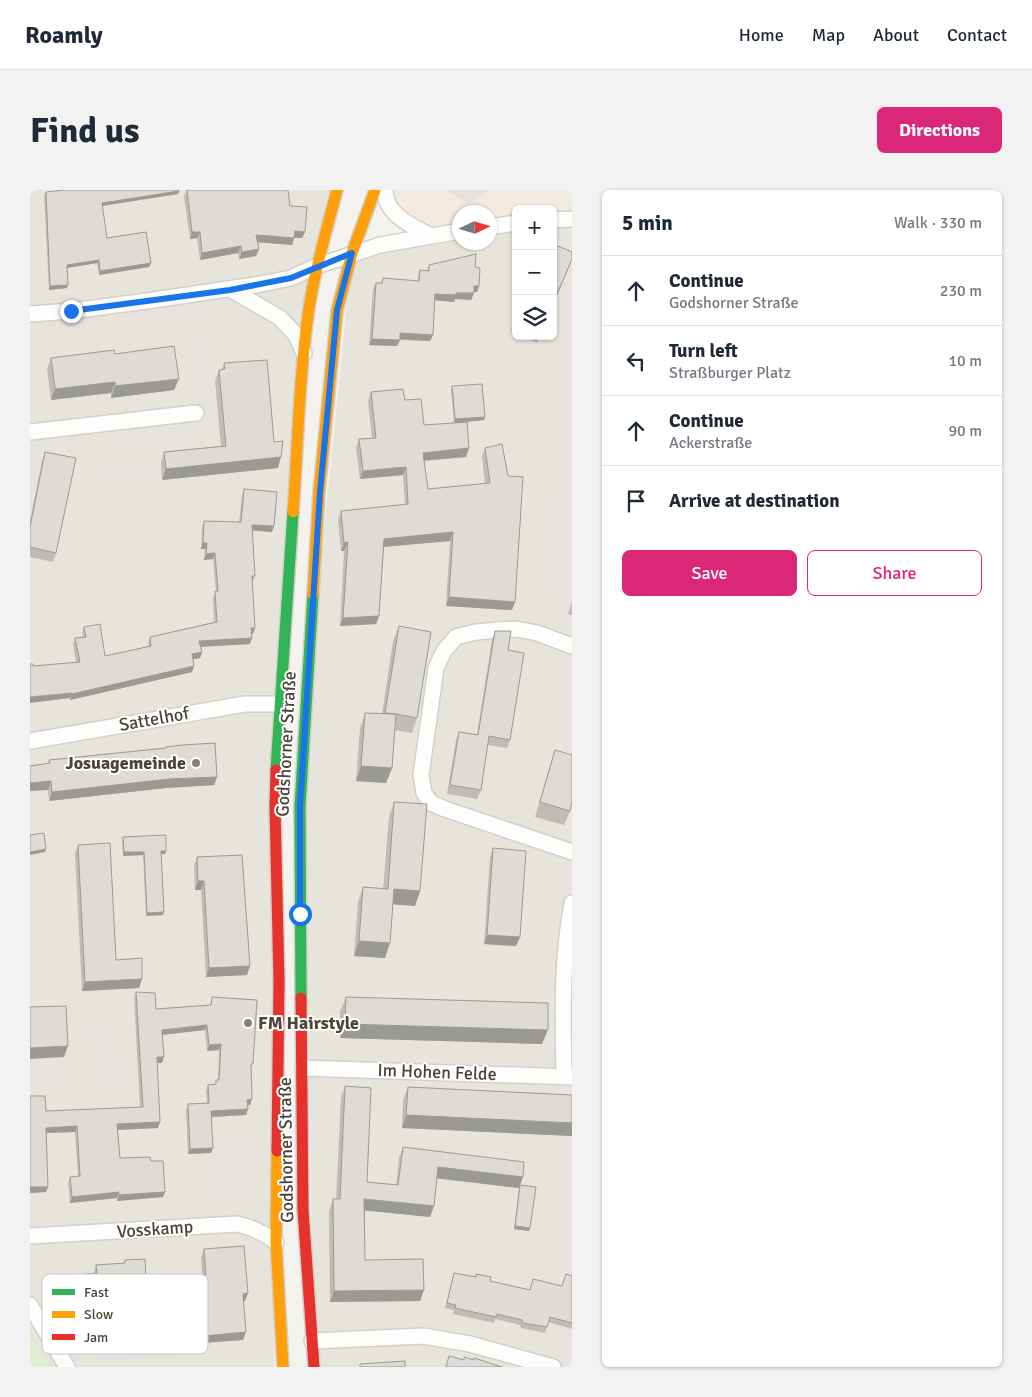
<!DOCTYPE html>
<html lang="en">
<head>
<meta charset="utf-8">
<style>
  body { margin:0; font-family:Signika,sans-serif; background:#f2f2f3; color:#1f2937 }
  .controls { position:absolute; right:15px; top:15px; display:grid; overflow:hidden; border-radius:8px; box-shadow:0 1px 4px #0004 }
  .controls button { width:45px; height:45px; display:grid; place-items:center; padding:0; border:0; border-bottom:1px solid #e0e1e3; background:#fff; color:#1f2937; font:25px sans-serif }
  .compass { position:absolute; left:422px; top:15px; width:45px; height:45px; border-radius:50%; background:#fff; box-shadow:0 1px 4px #0004; rotate:86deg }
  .stop { position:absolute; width:15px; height:15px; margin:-11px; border:4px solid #1a73e8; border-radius:50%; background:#fff }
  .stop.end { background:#1a73e8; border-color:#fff; box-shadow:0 1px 5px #0008 }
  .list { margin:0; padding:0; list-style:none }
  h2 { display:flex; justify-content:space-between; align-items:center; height:65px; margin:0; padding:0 20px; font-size:21px }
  h2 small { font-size:16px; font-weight:400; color:#747a83 }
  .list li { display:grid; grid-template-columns:32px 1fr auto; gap:15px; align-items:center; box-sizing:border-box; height:70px; padding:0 20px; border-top:1px solid #e0e1e3 }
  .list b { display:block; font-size:19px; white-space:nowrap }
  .list p { margin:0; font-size:16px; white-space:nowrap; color:#747a83 }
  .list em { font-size:16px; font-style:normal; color:#747a83 }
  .actions { display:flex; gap:10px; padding:15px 20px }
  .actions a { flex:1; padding:11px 0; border:1px solid #db2777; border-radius:8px; text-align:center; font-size:18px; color:#db2777 }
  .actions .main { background:#db2777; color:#fff }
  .icon { flex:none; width:28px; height:28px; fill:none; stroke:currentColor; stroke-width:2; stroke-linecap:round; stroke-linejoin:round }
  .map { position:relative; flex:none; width:542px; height:1177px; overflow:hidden; border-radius:8px }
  header { display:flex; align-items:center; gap:30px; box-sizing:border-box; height:70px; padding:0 25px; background:#fff; border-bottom:1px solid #e0e1e3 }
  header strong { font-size:24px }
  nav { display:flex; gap:28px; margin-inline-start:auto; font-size:18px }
  .intro { display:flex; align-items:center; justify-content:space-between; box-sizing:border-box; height:120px; padding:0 30px }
  h1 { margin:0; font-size:35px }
  .button { padding:12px 22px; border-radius:8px; background:#db2777; color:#fff; font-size:18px; font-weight:700 }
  main { display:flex; gap:30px; padding:0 30px }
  aside { flex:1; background:#fff; border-radius:8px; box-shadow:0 1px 4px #0004 }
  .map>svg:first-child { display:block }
</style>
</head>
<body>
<header>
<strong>Roamly</strong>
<nav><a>Home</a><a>Map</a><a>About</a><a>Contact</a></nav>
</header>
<div class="intro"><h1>Find us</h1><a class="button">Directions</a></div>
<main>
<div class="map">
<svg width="542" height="1177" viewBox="0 0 542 1177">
  <rect width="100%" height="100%" fill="#f4f2ee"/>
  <!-- residential -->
  <g fill="#e7e4dc">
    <polygon points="0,0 307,0 287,76 247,547 244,1177 0,1177"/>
    <polygon points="542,29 542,1177 284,1177 273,548 322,63 429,41 430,52 460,52 460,37 486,33 486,146 523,146 523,30"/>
  </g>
  <!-- commercial -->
  <polygon fill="#f3ebdf" points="355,0 542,0 542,29 523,30 523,19 486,19 486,33 460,37 460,22 430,22 429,41 399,45 375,33"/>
  <!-- green -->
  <polygon fill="#e1eecf" points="0,1146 22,1177 0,1177"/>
  <!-- parking -->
  <g fill="#e6e3df">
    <polygon points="415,0 461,0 439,13"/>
    <polygon points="172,118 182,131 110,135 97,122"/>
    <polygon points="76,124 74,132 13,138 10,132"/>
    <polygon points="178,147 187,243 172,245 162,149"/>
    <polygon points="158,236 161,253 82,262 81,245"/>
    <polygon points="52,242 54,258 0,264 0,248"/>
    <polygon points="131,274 132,290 68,297 67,281"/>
    <polygon points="512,297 530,299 522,406 505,406"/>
    <polygon points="88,825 93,905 77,906 76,892 60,893 56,827"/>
    <polygon points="33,875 34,891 0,893 0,877"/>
    <polygon points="220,946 223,1007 185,1010 182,949"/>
    <polygon points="183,1155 184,1164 67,1172 67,1162"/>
  </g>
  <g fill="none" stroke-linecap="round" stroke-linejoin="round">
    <defs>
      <g id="street">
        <path d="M355,0C355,24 380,35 399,45"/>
        <polyline points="523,30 542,29"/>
        <polyline points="460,37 486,33"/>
        <polyline points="200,99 250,128 266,145 274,163"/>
        <polyline points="0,124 41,121 117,111 231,94 261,88 287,76 350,55 430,41"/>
        <polyline points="0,242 166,223"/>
        <polyline points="542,456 507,443 486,439 468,440 446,442 426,447 414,461 406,478 391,585 394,603 401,613 415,619 542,662"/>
        <polyline points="0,551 215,514 249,514"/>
        <polyline points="273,878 542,887"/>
        <path d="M534,886C533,829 531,771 542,713"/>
        <path d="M0,1046L207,1034C222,1037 234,1043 246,1052"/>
        <polyline points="0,1115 37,1177"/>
        <polyline points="282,1151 393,1146 440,1154 523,1177"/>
      </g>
      <g id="fast">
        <polyline points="246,580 263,322"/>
        <polyline points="271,808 270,616 283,404"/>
      </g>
      <g id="slow">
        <path d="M263,322C268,255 269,185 279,118C285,78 297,39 307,0"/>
        <polyline points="283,404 289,302 307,121 322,63 345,0"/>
        <polyline points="247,961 246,1052 253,1177"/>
      </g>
      <g id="jam">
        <polyline points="246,580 245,617 249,792 247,961"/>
        <polyline points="271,808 273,1020 284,1177"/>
      </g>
    </defs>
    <!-- street casing -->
    <use href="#street" stroke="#d2d0cb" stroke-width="18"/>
    <!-- fast casing -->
    <use href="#fast" stroke="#d3cfc5" stroke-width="14"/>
    <!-- slow casing -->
    <use href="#slow" stroke="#d3cfc5" stroke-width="14"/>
    <!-- jam casing -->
    <use href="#jam" stroke="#d3cfc5" stroke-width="14"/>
    <!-- street -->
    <use href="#street" stroke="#fdfdfc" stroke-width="15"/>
    <!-- fast -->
    <use href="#fast" stroke="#30b455" stroke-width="11"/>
    <!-- slow -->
    <use href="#slow" stroke="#ff9f0a" stroke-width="11"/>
    <!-- jam -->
    <use href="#jam" stroke="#e5322d" stroke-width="11"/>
  </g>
  <!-- wall -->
  <g fill="#bfbcb8">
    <polygon points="157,0 260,16 275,42 272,48 264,48 262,55 228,52 229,59 226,66 209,69 208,63 170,70 167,48 160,49 154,6"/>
    <polygon points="149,1 148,4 72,16 77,48 119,77 69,85 67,73 37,78 37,98 19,100 14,5 16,2"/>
    <polygon points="399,75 445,77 449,96 447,102 444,102 441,110 425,109 424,112 404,110 403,145 400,151 370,150 367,156 339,155 343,99 346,93 351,93 353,88 388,91 388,86 390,80 397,80"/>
    <polygon points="486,128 486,144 481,141"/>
    <polygon points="492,146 510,146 507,153"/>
    <polygon points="85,164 144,200 81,208 81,203 21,210 17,179 21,168"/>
    <polygon points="194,173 244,252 248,278 132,290 131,273 134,262 191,256 185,191 189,180 192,180"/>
    <polygon points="422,196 455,227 454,230 424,233 421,200"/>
    <polygon points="341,202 375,210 394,235 436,267 394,271 398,299 455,294 452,266 455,258 482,420 416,416 420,351 354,357 349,426 346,434 310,436 314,361 311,361 308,329 311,321 375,315 373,285 330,289 326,258 329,249 342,248 338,211"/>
    <polygon points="15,262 26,363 23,372 0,367 0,330 12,271"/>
    <polygon points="214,299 242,342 222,341 225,386 223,392 223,444 221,444 220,454 171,457 172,462 170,468 163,469 164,476 162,482 40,510 40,508 3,476 46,472 43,454 45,448 53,447 52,443 54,437 75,466 118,456 118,453 120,447 184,432 183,407 186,401 183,369 174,370 175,359 171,359 172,337 174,331 209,332 212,305"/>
    <polygon points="542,411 542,425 538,424"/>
    <polygon points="369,436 387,528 382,543 365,540 362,578 356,593 326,591 330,538 335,523 352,524 363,451"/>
    <polygon points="465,441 478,460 480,550 477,558 458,555 451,600 447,609 417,604 426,550 429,542 447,544 462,450"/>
    <polygon points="136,557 187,587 184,595 136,598 19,611 18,600 18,573 19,570 136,558"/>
    <polygon points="525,560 540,621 534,635 505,627 520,575"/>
    <polygon points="364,612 390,701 385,716 363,714 355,768 324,766 328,712 333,697 353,699 359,627"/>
    <polygon points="93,647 135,664 131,664 133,725 116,726 113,665 93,666 92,650"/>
    <polygon points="48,655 86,770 109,798 52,801 45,663"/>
    <polygon points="463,658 490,747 486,756 454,754 460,667"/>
    <polygon points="167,667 217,785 176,787 171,700 165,700 164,676"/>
    <polygon points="106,802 126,819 180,815 182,807 221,880 220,915 218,915 218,919 216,925 181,927 181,963 158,964 156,919 158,914 177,913 176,901 178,895 185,895 186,890 188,890 189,860 177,861 175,840 132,845 132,873 127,873 128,938 88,940 90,968 121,971 135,1002 133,1007 87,1011 87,1008 40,1013 38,993 40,987 48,986 45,942 17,943 16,1002 0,1003 0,906 16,921 110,917 104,807"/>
    <polygon points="316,807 512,854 310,848 310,822"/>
    <polygon points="315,896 337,992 366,995 369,968 373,957 490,995 499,1041 484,1039 489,998 407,988 400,1027 335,1020 335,1070 390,1111 300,1112 299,1021 303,1009 306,1009 311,907"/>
    <polygon points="378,897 542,905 542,946 372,938 373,910"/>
    <polygon points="174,1059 218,1103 215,1111 213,1111 213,1150 171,1153 170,1151 91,1156 89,1124 55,1126 53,1092 55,1084 64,1083 66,1075 94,1073 95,1070 116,1089 172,1085 171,1067"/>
    <polygon points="424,1083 445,1087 446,1084 460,1091 500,1100 503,1089 532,1096 536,1084 542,1086 542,1139 518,1132 515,1143 491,1138 490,1135 465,1129 464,1133 423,1124 424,1120 415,1118"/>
  </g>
  <!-- shaded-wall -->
  <g fill="#9b9996">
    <polygon points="149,1 148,4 71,16 72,13"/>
    <polygon points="265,41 275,42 272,48 262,48"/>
    <polygon points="162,42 170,42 167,48 160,49"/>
    <polygon points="226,45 264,48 262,55 224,52"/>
    <polygon points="211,56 208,63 170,70 172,63"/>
    <polygon points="229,59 226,66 209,69 212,62"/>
    <polygon points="542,69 539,77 523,115 523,113"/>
    <polygon points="69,70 67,73 36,78 37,75"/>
    <polygon points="121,73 119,77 69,85 70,81"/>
    <polygon points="38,95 37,98 19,100 20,96"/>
    <polygon points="444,96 449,96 447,102 442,102"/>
    <polygon points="426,103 444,103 441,110 425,109 424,112 403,110 405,104"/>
    <polygon points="370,143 403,145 400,151 368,149"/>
    <polygon points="342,149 370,150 367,156 339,155"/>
    <polygon points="149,189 144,200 81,208 85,196"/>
    <polygon points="85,192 81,203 21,210 25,199"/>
    <polygon points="455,227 454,230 424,233 425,229"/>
    <polygon points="439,258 436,267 390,271 393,263"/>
    <polygon points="251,267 248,278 132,290 136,279"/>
    <polygon points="376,277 373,285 330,289 333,281"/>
    <polygon points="222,335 244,336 242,342 220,340"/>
    <polygon points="423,342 420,351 351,357 354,349"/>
    <polygon points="318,352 314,361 311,361 314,353"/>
    <polygon points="173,353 177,353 175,359 171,359"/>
    <polygon points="185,363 183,369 174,370 176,364"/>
    <polygon points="419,407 485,412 482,420 416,416"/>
    <polygon points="349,426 346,434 310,436 313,428"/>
    <polygon points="221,438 225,438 223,444 219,444"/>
    <polygon points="222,448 220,454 167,457 169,451"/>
    <polygon points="172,462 170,468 159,470 162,464"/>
    <polygon points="164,476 162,482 40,510 42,504"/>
    <polygon points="42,503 40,508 0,513 0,507"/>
    <polygon points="331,576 362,578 356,593 326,591"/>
    <polygon points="187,587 184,595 136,598 19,611 22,602 139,589"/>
    <polygon points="21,591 18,600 0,601 0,593"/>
    <polygon points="16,659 15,662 0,665 0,662"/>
    <polygon points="131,661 136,661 135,664 130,664"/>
    <polygon points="94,662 114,662 113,665 93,666"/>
    <polygon points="168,691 174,691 171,700 165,700"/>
    <polygon points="364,699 390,701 385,716 359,714"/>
    <polygon points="134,722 133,725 116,726 117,723"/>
    <polygon points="457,745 490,747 486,756 454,754"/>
    <polygon points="329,751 360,753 355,768 324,766"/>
    <polygon points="220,776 217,785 176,787 179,778"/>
    <polygon points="112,789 109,798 52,801 55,792"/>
    <polygon points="315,834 518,840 512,854 310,848"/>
    <polygon points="177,835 175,840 130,845 132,840"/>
    <polygon points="191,854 189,860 177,861 179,855"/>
    <polygon points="38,856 34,867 0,869 0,858"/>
    <polygon points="127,867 134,867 132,873 125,873"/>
    <polygon points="222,909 220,915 215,915 217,910"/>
    <polygon points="218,919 216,925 179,927 181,921"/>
    <polygon points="376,925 542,933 542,946 372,938"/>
    <polygon points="130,932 128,938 85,940 87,934"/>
    <polygon points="47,936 45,942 14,943 16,938"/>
    <polygon points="183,958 181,963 158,964 160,959"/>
    <polygon points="408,977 493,987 489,998 404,988"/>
    <polygon points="0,997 18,997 16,1002 0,1003"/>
    <polygon points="89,1002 87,1008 40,1013 42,1007"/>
    <polygon points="135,1002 133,1007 87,1011 89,1005"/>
    <polygon points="334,1009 404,1016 400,1027 330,1020"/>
    <polygon points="485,1036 500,1038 499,1041 484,1039"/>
    <polygon points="394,1100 390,1111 300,1112 304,1101"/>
    <polygon points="218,1103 215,1111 210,1111 213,1104"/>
    <polygon points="92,1116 89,1124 55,1126 57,1118"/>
    <polygon points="216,1142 213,1150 171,1153 173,1146"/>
    <polygon points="173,1143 170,1151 91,1156 94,1149"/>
  </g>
  <!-- building -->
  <g fill="#dedbd6" stroke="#9b9996">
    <polygon points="35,0 149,0 149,1 72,13 77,48 116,42 121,73 70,81 69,70 37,75 38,95 20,96 16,2"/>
    <polygon points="157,0 258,0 260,16 277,17 275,42 265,41 264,48 226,45 229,59 212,62 211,56 172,63 170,42 162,42"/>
    <polygon points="523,54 542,62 542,69 523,113"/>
    <polygon points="446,64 445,77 450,78 449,96 444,96 444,103 426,103 426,105 405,104 403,145 370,143 370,150 342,149 346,93 352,93 353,88 389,91 390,80 399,81 399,75"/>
    <polygon points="144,156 149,189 85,196 85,192 25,199 21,168 84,160 85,164"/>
    <polygon points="237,170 244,252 253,251 251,267 136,279 134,262 196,256 189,180 195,179 194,173"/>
    <polygon points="452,194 455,227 425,229 422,196"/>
    <polygon points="373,199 375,210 391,209 394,235 437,232 439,258 393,263 398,299 460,293 455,258 472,254 478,286 493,287 485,412 419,407 423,342 354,349 349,426 313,428 318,352 314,353 311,321 378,314 376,277 333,281 329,249 346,248 341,202"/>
    <polygon points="15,262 46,268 26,363 0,357 0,337"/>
    <polygon points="214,299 247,302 244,336 222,335 225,386 222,386 225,438 221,438 222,448 169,451 172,462 162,464 164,476 42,504 42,503 0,507 0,474 3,474 3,476 50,472 45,448 56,447 54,437 70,434 75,466 121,456 120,447 187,432 185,401 188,401 185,363 176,364 177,353 173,353 174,331 211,332"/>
    <polygon points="369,436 401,442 387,528 366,524 362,578 331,576 335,523 366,524 355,523"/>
    <polygon points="465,441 481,441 478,460 494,463 480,550 459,546 451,600 420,595 429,542 448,545"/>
    <polygon points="185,553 187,587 139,589 22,602 21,591 0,593 0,576 20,573 19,570 136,558 136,557 152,555"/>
    <polygon points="525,560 542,565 542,612 540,621 510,612"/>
    <polygon points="364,612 397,614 390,701 364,699 360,753 329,751 333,697 358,699"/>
    <polygon points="14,643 16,659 0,662 0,645"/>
    <polygon points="136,645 136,661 131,661 134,722 117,723 114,662 94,662 93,647"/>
    <polygon points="80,653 86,770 112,768 112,789 55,792 48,655"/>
    <polygon points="463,658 496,661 490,747 457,745"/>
    <polygon points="212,665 220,776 179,778 174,691 168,691 167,667"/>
    <polygon points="106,802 125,803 126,819 181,815 182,807 227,810 223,874 221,874 222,909 217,910 218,919 181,921 183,958 160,959 158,914 179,913 178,895 186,894 186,890 189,890 191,854 179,855 177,835 132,840 134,867 127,867 130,932 87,934 90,968 120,967 121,971 133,971 135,1002 89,1005 89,1002 42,1007 40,987 50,986 47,936 16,938 18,997 0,997 0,906 15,906 16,921 113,917"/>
    <polygon points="316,807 518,813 518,840 315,834"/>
    <polygon points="36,816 38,856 0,858 0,817"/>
    <polygon points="315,896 341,898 337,992 368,995 373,957 494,972 493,987 408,977 404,1016 334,1009 335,1070 393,1069 394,1100 304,1101 303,1009 310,1009"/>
    <polygon points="378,897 542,905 542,933 376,925"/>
    <polygon points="490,995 506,997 500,1038 485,1036"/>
    <polygon points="214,1056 218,1103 213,1104 216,1142 173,1146 173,1143 94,1149 92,1116 57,1118 55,1084 67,1083 66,1075 95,1073 95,1070 115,1069 116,1089 176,1085 174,1059"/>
    <polygon points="424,1083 446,1087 446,1084 461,1087 460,1091 500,1100 503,1089 532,1096 536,1084 542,1086 542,1133 520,1127 517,1137 493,1133 492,1130 467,1124 466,1127 425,1118 426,1115 417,1113"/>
    <polygon points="419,1166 434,1170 434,1167 444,1170 444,1168 472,1177 416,1177"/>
    <polygon points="375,1171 375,1177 330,1177 330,1174"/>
  </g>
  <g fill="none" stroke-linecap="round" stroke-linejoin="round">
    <!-- route -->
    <polyline stroke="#1a73e8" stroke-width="6" points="41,121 200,100 261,88 322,63 307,120 290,302 270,616 270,724"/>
  </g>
  <!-- markers -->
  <g fill="#868178" stroke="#fff" stroke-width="2">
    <circle cx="166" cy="573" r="5"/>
    <circle cx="218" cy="833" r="5"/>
  </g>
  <g text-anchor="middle" stroke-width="4" stroke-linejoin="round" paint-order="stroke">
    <!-- street labels -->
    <g font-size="18" fill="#4b4439" stroke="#fff">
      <text transform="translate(124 529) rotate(-10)" y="6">Sattelhof</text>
      <text transform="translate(256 554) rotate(-87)" y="6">Godshorner Straße</text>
      <text transform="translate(407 882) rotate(2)" y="6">Im Hohen Felde</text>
      <text transform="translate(256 960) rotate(-91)" y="6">Godshorner Straße</text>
      <text transform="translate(125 1039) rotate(-4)" y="6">Vosskamp</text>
    </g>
    <!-- poi labels -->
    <g font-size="18" font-weight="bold" fill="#4b4439" stroke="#fff" text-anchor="end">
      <text x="156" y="579">Josuagemeinde</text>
      <text x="228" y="839" text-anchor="start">FM Hairstyle</text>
    </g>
  </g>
  <!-- legend -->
  <rect x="12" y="1084" width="166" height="80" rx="8" fill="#fff" stroke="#c9c7c4" stroke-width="1"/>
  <rect x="22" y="1099" width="23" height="6" fill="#30b455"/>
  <rect x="22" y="1121" width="23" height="7" fill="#ff9f0a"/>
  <rect x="22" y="1144" width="23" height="6" fill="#e5322d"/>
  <g font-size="14" fill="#4b4439">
    <text x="54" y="1107">Fast</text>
    <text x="54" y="1129">Slow</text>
    <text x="54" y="1152">Jam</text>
  </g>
</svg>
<div class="controls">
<button>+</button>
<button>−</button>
<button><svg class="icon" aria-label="layers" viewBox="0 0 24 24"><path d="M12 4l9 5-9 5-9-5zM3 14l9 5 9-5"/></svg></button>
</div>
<svg class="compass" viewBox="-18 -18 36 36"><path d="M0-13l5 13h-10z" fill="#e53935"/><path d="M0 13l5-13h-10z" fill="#747a83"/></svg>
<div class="stop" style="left:270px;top:724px"></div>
<div class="stop end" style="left:41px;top:121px"></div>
</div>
<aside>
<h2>5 min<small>Walk · 330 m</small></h2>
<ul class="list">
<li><svg class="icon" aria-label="ahead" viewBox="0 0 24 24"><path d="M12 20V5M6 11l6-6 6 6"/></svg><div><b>Continue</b><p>Godshorner Straße</p></div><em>230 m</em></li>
<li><svg class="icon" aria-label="left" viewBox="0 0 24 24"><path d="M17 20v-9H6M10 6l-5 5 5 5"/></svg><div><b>Turn left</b><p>Straßburger Platz</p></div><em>10 m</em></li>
<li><svg class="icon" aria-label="ahead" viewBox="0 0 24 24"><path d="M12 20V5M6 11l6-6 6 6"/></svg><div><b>Continue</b><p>Ackerstraße</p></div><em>90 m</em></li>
<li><svg class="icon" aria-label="arrive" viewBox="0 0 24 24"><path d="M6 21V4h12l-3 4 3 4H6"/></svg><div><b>Arrive at destination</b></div></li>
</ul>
<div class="actions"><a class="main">Save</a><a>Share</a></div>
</aside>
</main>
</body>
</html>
